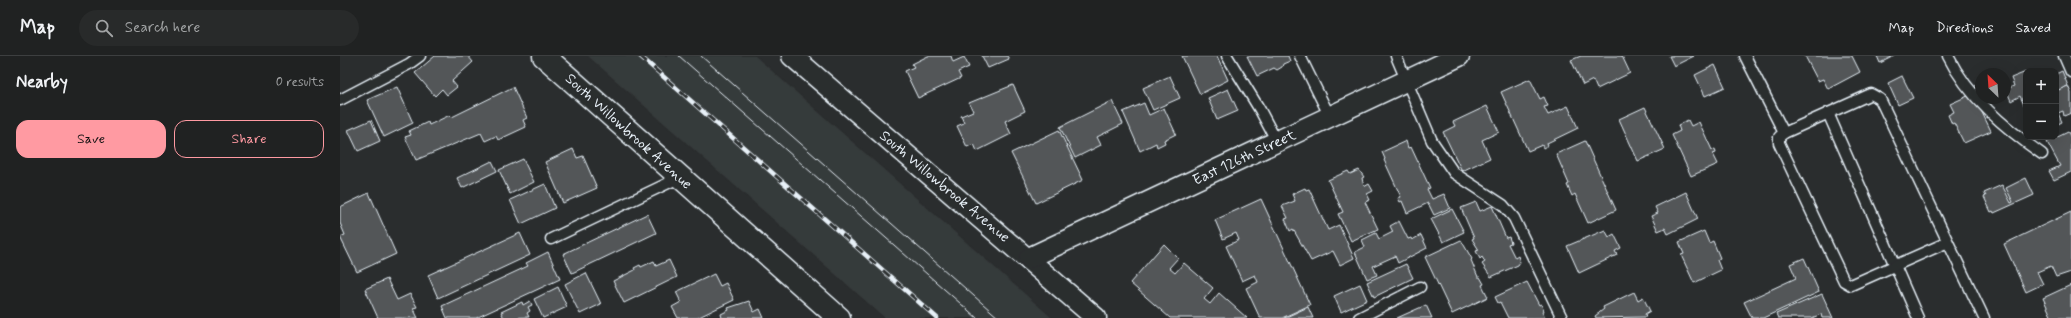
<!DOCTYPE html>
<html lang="en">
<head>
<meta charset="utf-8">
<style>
  body { margin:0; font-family:Mynerve,sans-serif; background:#282a2a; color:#f1f3f6 }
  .controls { position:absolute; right:12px; top:12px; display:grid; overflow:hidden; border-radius:8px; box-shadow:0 4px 16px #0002 }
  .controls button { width:36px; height:36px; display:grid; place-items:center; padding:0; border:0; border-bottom:1px solid #3d3f40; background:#202222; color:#f1f3f6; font:20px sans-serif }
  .compass { position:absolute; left:1635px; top:12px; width:36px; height:36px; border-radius:50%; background:#202222; box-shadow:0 4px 16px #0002; rotate:335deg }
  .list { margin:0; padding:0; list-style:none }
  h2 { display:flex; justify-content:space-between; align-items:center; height:52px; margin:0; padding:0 16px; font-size:17px }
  h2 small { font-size:13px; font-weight:400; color:#a2a4a5 }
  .actions { display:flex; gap:8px; padding:12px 16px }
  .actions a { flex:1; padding:9px 0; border:1px solid #ff9aa2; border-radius:12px; text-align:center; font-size:14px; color:#ff9aa2 }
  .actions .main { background:#ff9aa2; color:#111 }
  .icon { flex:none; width:22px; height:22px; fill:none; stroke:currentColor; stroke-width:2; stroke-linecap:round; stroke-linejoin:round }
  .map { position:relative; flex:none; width:1731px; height:262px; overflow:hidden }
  header { display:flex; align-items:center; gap:24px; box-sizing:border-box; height:56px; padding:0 20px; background:#202222; border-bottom:1px solid #3d3f40 }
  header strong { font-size:19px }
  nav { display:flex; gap:22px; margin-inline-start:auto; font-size:14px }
  .search { width:280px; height:36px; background:#282a2a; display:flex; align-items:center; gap:10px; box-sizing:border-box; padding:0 14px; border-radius:22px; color:#a2a4a5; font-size:15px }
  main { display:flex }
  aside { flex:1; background:#202222 }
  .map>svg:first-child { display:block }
</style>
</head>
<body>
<header>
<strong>Map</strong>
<div class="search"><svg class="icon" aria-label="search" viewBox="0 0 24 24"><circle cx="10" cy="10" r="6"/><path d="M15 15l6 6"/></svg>Search here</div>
<nav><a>Map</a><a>Directions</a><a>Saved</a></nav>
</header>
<main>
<aside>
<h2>Nearby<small>0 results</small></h2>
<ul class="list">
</ul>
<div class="actions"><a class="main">Save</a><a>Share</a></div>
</aside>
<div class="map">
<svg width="1731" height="262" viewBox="0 0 1731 262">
  <rect width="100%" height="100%" fill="#2a2d2e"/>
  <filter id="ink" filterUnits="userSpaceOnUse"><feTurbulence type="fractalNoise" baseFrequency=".025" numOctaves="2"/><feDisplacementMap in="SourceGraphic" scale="8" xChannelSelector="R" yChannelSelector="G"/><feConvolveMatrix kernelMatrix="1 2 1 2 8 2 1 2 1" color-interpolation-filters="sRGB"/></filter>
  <g filter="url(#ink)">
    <!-- built -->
    <polygon fill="#363a3b" points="248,0 415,0 712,262 545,262"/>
    <!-- building -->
    <g fill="#535759" stroke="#e8f1f8">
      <polygon points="95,0 128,0 133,6 112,25 117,31 107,39 102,33 95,40 75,17"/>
      <polygon points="588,0 611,0 613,6 624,1 629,11 618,16 621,22 578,42 565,15 574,11 572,8"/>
      <polygon points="642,0 667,0 669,3 648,12"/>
      <polygon points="842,0 877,0 888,24 860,38"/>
      <polygon points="907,0 948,0 950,5 943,8 942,11 937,14 934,12 917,20"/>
      <polygon points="1241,0 1282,0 1290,17 1257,33 1253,24 1243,29 1231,4"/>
      <polygon points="1329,0 1354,0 1334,10"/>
      <polygon points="1465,0 1512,0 1520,16 1488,33 1483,23 1478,25"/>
      <polygon points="1537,0 1554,0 1540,7"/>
      <polygon points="1375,9 1385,31 1365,40 1355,19"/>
      <polygon points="1722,15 1728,30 1716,35 1716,18"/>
      <polygon points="1686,16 1686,49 1684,49 1680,40 1671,45 1666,33 1674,30 1671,22"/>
      <polygon points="830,20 840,42 813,54 803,32"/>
      <polygon points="1562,20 1573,42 1558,49 1548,27"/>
      <polygon points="1190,23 1200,43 1204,41 1208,50 1204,51 1208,59 1228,50 1238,72 1207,87 1208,89 1203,92 1202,89 1188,95 1161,36"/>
      <polygon points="673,29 685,55 665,65 671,78 637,95 634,88 627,91 617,70 624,67 621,60 633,55 629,47"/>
      <polygon points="1728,30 1731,37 1731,57 1724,60 1723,55 1718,57 1722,66 1716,69 1716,35"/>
      <polygon points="57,31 73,67 44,81 27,44"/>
      <polygon points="173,31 187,62 183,64 186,71 158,84 156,80 145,85 141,77 76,104 65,81 71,79 69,75 88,66 89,69 110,59 112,61"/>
      <polygon points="888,33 898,55 877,64 868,42"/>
      <polygon points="1630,39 1634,47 1637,46 1651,75 1624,87 1614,67 1612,68 1608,59 1614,56 1610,48"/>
      <polygon points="772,45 783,68 757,81 761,89 735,102 720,71"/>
      <polygon points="804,47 809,59 824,52 836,78 824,84 825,87 817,91 816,87 800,95 783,56"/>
      <polygon points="1147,50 1159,76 1142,84 1150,102 1122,115 1103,76 1115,70 1113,66"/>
      <polygon points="1305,51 1325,93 1298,105 1279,63"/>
      <polygon points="31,64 40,85 18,95 8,74"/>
      <polygon points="1348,64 1351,70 1359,66 1372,94 1375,93 1376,97 1373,98 1378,108 1351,120 1332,79 1340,75 1338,69"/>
      <polygon points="719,74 743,124 696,147 671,97"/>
      <polygon points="1728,76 1731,82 1731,116 1714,124 1709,115 1720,110 1707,86"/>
      <polygon points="1066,85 1068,92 1071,91 1090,132 1087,133 1092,143 1104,138 1110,152 1094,159 1088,147 1067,157 1062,145 1060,146 1058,142 1061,141 1044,104 1045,103 1042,96"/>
      <polygon points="1245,85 1276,154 1248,167 1235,138 1232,140 1227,129 1229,128 1216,98"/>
      <polygon points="233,93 237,102 243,100 257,132 223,147 205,106"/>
      <polygon points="183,103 194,126 170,138 159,114"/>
      <polygon points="152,105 157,115 122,132 117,122"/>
      <polygon points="1019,114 1024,121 1022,122 1024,131 1029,128 1033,135 1027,138 1030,144 1025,146 1038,173 1011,185 998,158 1003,156 988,124 1008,115 1010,118"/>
      <polygon points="1686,122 1694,139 1654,157 1653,155 1651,156 1644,141 1646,140 1644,137 1662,129 1671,147 1673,146 1666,132"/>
      <polygon points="205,128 215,152 181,168 170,144"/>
      <polygon points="965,132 966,134 969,133 988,174 999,169 1014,202 1000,209 993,195 971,205 953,173 950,175 945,163 948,162 942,150 955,145 952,138"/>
      <polygon points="1346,136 1358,163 1328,178 1325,172 1318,175 1311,160 1318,157 1315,151"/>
      <polygon points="29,137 56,198 17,216 0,181 5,179 0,167 0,151"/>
      <polygon points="921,143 970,249 942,262 920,262 906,232 918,226 915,219 902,225 886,190 899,184 896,177 883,183 875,164"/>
      <polygon points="1136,146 1140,155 1152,150 1166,182 1169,181 1171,187 1168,188 1175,202 1178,200 1180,206 1178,209 1151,221 1142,208 1145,206 1142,201 1140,203 1136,195 1139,194 1132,183 1134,182 1121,152"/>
      <polygon points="1112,153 1124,176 1103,186 1091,163"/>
      <polygon points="1731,156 1731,216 1716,221 1711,210 1697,216 1703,228 1686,236 1664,188"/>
      <polygon points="307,158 316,177 232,217 223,198"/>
      <polygon points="1059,165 1068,183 1071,182 1072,184 1081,179 1087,192 1058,207 1055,200 1033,210 1037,219 1027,223 1015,196 1025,191 1022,184 1036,177 1039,183 1053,176 1050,170"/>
      <polygon points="1265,174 1269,181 1274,178 1281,192 1275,195 1277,199 1239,217 1227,190"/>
      <polygon points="1364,175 1369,187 1373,185 1380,202 1377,204 1381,214 1354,227 1341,199 1344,198 1339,186"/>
      <polygon points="180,177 190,199 98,242 88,219"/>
      <polygon points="1121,184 1132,203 1131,204 1138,221 1140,221 1144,228 1142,229 1148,241 1112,258 1085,201"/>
      <polygon points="824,188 838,202 829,212 835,217 844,207 873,232 864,243 870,248 879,237 907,262 830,262 790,227"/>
      <polygon points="208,196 220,223 136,262 107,262 102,250 188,210 186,207"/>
      <polygon points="1464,202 1479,236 1423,262 1412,262 1404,246 1456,222 1450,208"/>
      <polygon points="329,204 337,221 284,247 273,225 295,214 294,212 300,209 301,211 314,205 316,210"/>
      <polygon points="1066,208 1073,222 1034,241 1027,226"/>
      <polygon points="246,217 261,248 240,258 225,228"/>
      <polygon points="374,218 380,230 386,227 394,244 357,262 338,262 332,251 341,246 336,236"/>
      <polygon points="47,223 57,244 70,238 77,251 73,252 78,262 38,262 25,233"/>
      <polygon points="1187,226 1199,249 1201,248 1204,255 1202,256 1205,262 1168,262 1160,246 1158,247 1155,241"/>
      <polygon points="1020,228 1027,244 1001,256 994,240"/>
      <polygon points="1731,229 1731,262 1712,262 1703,242"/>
      <polygon points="218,231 227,251 203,262 194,243"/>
      <polygon points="1294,236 1298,244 1303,241 1310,255 1305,258 1306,261 1256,262 1255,260 1264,253 1263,251"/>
      <polygon points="1482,238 1493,262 1482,262 1481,258 1472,262 1438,262 1436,258"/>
      <polygon points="190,245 192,249 188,251 190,255 187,257 189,261 164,262 161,256 182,246 183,249"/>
      <polygon points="409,245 414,256 420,253 424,262 382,262 381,258 389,254 388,252"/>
      <polygon points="1086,249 1092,262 1057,262"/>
      <polygon points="968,251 973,262 944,262"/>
    </g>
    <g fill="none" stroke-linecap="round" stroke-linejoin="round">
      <defs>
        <g id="lane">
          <polyline points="887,0 920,54 937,86"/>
          <polyline points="960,0 990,61"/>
          <polyline points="1056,0 1092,85 1114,117 1163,149 1174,162 1222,262"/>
          <polyline points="1405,0 1444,77"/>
          <path d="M1608,0C1628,41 1665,72 1702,98"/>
          <polyline points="1724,0 1731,16"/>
          <polyline points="0,44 69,8 80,0"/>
          <polyline points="1488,57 1578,262"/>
          <polyline points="211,183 341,121"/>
          <polyline points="1608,186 1511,229 1504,225 1439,87 1439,81 1444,77 1531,38 1540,43 1644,262"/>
          <polyline points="1019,262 1080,231"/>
        </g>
        <g id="street">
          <polyline points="452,0 756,262"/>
          <polyline points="689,202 1119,0"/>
        </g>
        <polyline id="secondary" points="204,0 499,262"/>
      </defs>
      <!-- lane casing -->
      <use href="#lane" stroke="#e8f1f8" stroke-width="13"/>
      <!-- street casing -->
      <use href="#street" stroke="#e8f1f8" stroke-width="23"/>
      <!-- secondary casing -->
      <use href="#secondary" stroke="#e8f1f8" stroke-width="25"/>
      <!-- lane -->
      <use href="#lane" stroke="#2a2d2e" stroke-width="10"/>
      <!-- street -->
      <use href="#street" stroke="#2a2d2e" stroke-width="20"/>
      <!-- secondary -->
      <use href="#secondary" stroke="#2a2d2e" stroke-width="22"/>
      <!-- tram -->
      <g stroke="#e8f1f8" stroke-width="1">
        <polyline points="339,0 637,262"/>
        <polyline points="361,0 659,262"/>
      </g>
      <defs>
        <polyline id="rail" points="300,0 597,262"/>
      </defs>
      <!-- rail casing -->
      <use href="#rail" stroke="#e8f1f8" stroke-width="4.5"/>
      <!-- rail -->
      <use href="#rail" stroke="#2a2d2e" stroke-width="3" stroke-dasharray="9" stroke-linecap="butt"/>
    </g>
  </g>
  <g text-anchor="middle" stroke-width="4" stroke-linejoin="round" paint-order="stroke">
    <!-- street labels -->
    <g font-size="15" fill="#e8f1f8" stroke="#2a2d2e">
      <text transform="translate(289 75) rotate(42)" y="5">South Willowbrook Avenue</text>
      <text transform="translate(904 101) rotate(-25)" y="5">East 126th Street</text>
      <text transform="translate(605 130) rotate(40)" y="5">South Willowbrook Avenue</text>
    </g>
  </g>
</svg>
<div class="controls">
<button>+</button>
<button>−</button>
</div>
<svg class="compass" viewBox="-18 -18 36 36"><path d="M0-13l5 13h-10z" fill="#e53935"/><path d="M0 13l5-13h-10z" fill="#a2a4a5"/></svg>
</div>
</main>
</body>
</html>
